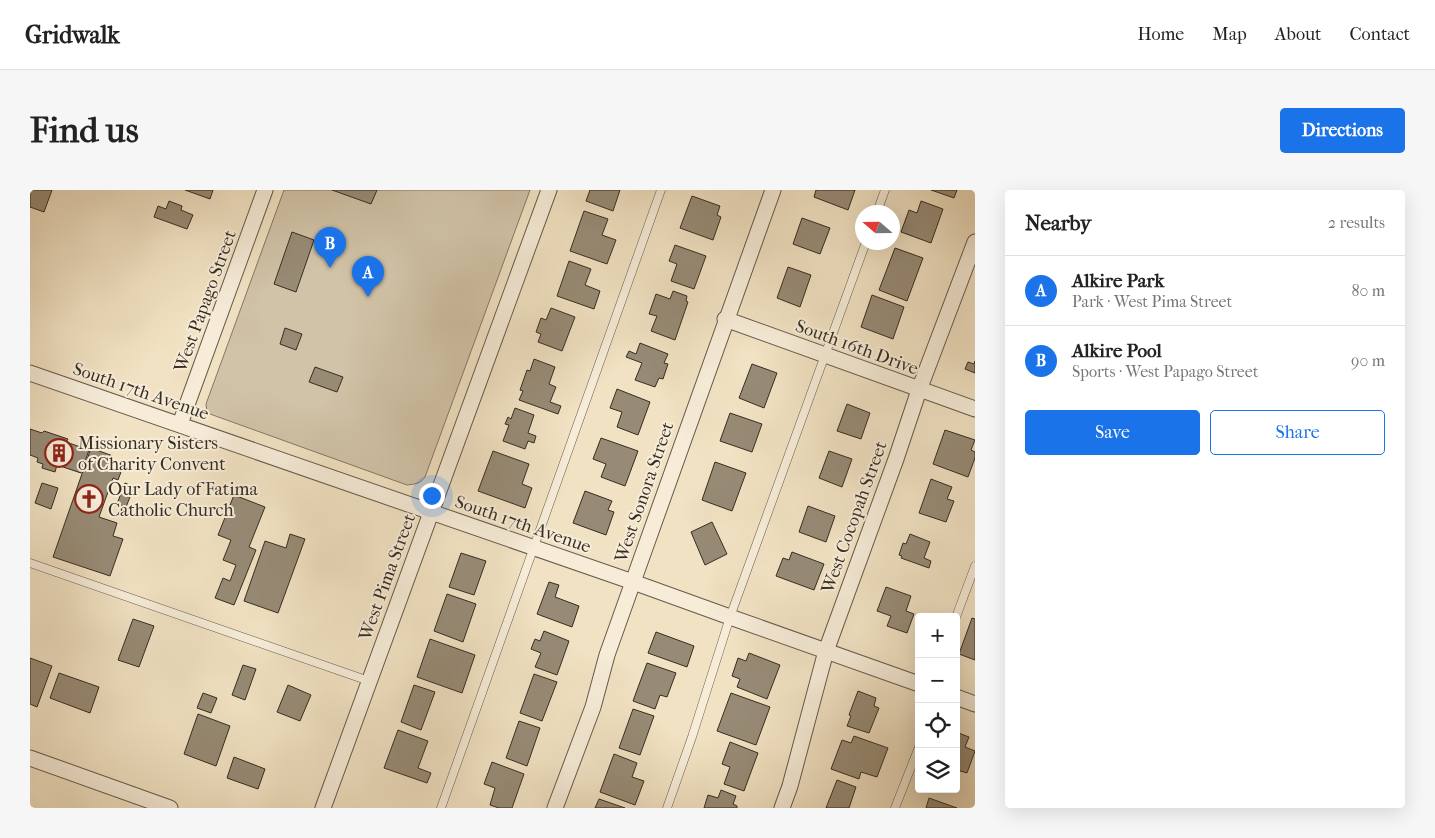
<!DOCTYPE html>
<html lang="en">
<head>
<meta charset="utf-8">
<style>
  body { margin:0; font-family:"IM FELL French Canon",serif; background:#f6f6f6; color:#222 }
  .controls { position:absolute; right:15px; bottom:15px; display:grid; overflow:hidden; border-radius:5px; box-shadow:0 5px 20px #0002 }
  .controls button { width:45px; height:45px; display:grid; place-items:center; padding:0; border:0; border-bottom:1px solid #e0e0e0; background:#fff; color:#222; font:25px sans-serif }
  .compass { position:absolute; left:825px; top:15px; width:45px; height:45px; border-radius:50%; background:#fff; box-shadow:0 5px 20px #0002; rotate:290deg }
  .you { position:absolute; left:401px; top:305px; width:18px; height:18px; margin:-12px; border:4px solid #fff; border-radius:50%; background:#1a73e8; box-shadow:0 0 0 8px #1a73e833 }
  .badge { display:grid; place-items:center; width:32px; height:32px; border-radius:50%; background:#1a73e8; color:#fff; font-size:16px; font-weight:700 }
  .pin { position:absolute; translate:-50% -41px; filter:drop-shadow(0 1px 2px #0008) }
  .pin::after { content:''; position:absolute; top:26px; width:18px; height:15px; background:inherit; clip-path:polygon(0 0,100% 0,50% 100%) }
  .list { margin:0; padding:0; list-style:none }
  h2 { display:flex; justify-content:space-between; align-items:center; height:65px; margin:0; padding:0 20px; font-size:21px }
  h2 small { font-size:16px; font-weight:400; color:#767676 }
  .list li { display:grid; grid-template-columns:32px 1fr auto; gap:15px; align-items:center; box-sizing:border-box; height:70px; padding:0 20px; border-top:1px solid #e0e0e0 }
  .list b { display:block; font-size:19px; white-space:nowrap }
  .list p { margin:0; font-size:16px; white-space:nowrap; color:#767676 }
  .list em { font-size:16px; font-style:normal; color:#767676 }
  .actions { display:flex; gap:10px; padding:15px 20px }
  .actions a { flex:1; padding:11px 0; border:1px solid #1a73e8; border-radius:5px; text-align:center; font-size:18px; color:#1a73e8 }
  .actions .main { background:#1a73e8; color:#fff }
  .icon { flex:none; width:28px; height:28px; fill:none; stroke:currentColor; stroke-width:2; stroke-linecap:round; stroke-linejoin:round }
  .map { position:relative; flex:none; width:945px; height:618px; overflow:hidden; border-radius:5px }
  header { display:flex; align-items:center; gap:30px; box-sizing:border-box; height:70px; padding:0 25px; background:#fff; border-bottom:1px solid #e0e0e0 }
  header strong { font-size:24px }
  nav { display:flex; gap:28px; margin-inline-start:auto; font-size:18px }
  .intro { display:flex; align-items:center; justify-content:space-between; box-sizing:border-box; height:120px; padding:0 30px }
  h1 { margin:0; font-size:35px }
  .button { padding:12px 22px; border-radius:5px; background:#1a73e8; color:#fff; font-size:18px; font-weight:700 }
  main { display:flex; gap:30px; padding:0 30px }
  aside { flex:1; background:#fff; border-radius:5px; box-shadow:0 5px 20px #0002 }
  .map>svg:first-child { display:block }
</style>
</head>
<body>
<header>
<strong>Gridwalk</strong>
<nav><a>Home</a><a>Map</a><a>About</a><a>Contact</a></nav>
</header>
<div class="intro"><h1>Find us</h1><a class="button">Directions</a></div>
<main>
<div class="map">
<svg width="945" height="618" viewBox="0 0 945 618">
  <rect width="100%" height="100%" fill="#f1e2c3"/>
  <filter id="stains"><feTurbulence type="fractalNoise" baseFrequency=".004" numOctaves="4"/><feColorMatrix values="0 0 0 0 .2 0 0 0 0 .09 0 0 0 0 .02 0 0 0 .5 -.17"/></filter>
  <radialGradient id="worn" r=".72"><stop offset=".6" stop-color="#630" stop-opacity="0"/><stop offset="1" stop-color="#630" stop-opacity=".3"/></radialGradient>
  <!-- green -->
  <path fill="#d1c3a8" stroke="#847865" d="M254,0H500L395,287C390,294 385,294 377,295L180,224L177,222L176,214Z"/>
  <!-- building -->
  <g fill="#978b76" stroke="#362d22">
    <polygon points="0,0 22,0 14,22 0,17"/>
    <polygon points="155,0 183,0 180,9"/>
    <polygon points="302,0 347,0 341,14"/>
    <polygon points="560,0 590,0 583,21 556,11"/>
    <polygon points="786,0 825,0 818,20 784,7"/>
    <polygon points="901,0 927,0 924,8"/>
    <polygon points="662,6 690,16 687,25 691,27 683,50 650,38"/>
    <polygon points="139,11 152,16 151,20 163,25 157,39 124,27 128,16 136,19"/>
    <polygon points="891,11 913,19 901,53 871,42 879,20 887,23"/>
    <polygon points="554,21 578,29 572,45 586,50 577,74 540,61"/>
    <polygon points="772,28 800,38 790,64 763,54"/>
    <polygon points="262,42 284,50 266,102 244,94"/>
    <polygon points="645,55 676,66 664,99 641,91 647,74 639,71"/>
    <polygon points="865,58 893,68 877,111 849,100"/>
    <polygon points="539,71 561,79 555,95 570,101 564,119 527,106"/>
    <polygon points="758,77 781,85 770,117 747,108"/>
    <polygon points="643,101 657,106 656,111 658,112 645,150 621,141 627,126 619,124 626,104 640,109"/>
    <polygon points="842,105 874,117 863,149 831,137"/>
    <polygon points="521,118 545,127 532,161 508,152 511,144 506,142 511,128 516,130"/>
    <polygon points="255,138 272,144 266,160 250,154"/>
    <polygon points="610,153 638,164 634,173 638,174 633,189 629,188 625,197 605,190 612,173 596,167 599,161 606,164"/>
    <polygon points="504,169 525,177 519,194 526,197 520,212 531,216 528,224 489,210 493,201 490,200 497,180 500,181"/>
    <polygon points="945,171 945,183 935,179 938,172 944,174"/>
    <polygon points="722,174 747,183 734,218 709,208"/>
    <polygon points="285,177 313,187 307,202 279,192"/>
    <polygon points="587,199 620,212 608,245 587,237 592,222 580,218"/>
    <polygon points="817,214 840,223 831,249 807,241"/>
    <polygon points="485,218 504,225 498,243 506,246 504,253 498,251 495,259 473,251 479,235 475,234 478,227 481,229"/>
    <polygon points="700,223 732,234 722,262 690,251"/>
    <polygon points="0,239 12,243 14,241 38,249 36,252 59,260 51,283 27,275 25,282 12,278 13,274 7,272 8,268 0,265"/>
    <polygon points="915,240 945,250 941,260 945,262 945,268 938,287 903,274"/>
    <polygon points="571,248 608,261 595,296 571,287 576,274 563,269"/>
    <polygon points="61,258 83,266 82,270 94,274 88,290 83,288 69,327 87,333 83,346 93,349 80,386 23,367"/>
    <polygon points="463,261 499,274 492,294 502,298 495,318 448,301"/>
    <polygon points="799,261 822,269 812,297 789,288"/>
    <polygon points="685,272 716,283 702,321 672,310"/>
    <polygon points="901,289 922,297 917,309 924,311 916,332 889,323"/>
    <polygon points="12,293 28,298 21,319 5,313"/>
    <polygon points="95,293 104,297 96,317 87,314"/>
    <polygon points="555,301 582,311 578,320 584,322 576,345 543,333"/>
    <polygon points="204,305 235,317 219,357 226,360 204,415 185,408 193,388 200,391 206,375 193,370 201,350 188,345"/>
    <polygon points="778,316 805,326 796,352 769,342"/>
    <polygon points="682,332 697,364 675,375 661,342"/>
    <polygon points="260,344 275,349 248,423 214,411 235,351 256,358"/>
    <polygon points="880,344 900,352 894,368 901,371 899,378 871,368 872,366 869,365 873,353 876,354"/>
    <polygon points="762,362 794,374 784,400 746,386 753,368 759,370"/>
    <polygon points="431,363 456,371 444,405 419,397"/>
    <polygon points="519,392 529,395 525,407 549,416 542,437 507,424"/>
    <polygon points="856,397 881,406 876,421 884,424 877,443 857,436 861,426 847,421"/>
    <polygon points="417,404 446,414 433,452 404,441"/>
    <polygon points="942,428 945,429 945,470 929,464"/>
    <polygon points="103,429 124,436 109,477 88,470"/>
    <polygon points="514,441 539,451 527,485 505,477 511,463 501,459 505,449 510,451"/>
    <polygon points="626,442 664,456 657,477 618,463"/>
    <polygon points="400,449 445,465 432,503 387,487"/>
    <polygon points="719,463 750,475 737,509 707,497 710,489 702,486 708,468 716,471"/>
    <polygon points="0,468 22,476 7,517 0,514"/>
    <polygon points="617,473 646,483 637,507 630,505 625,519 603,511"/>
    <polygon points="213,475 226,479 215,510 202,505"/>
    <polygon points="29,483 69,497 60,523 20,508"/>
    <polygon points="504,484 527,492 512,531 490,523"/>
    <polygon points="258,495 281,505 270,531 247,522"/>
    <polygon points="384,495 405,502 391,540 371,532"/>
    <polygon points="828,501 846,508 844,516 849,518 839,543 817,536 821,526 819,525"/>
    <polygon points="173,503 187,508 181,523 167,518"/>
    <polygon points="701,503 740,517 726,555 687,541"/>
    <polygon points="603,519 624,526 610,565 589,558"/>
    <polygon points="168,524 200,536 186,576 154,564"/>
    <polygon points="489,531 510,538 497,576 476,568"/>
    <polygon points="368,540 398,551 388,578 401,583 397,593 354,578"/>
    <polygon points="926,542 939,547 935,557 945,561 937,583 927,580 926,583"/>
    <polygon points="824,546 858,558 847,587 831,582 829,589 801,579 812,550 821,553"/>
    <polygon points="700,552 728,563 714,601 694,594 700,577 692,574"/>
    <polygon points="584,564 607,573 602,587 614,591 605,615 570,602"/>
    <polygon points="204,567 235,579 228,599 197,588"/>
    <polygon points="462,572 494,584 482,618 469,618 460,615 465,598 454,594"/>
    <polygon points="807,590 826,597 819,618 796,618"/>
    <polygon points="691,600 706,606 703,614 707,616 707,618 674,618 678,605 688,608"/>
    <polygon points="899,608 927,618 896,618"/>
    <polygon points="569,609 595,618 565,618"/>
  </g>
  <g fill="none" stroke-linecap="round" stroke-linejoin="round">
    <defs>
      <g id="service">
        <polyline points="847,22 855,0"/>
        <polyline points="0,373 339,491"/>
        <polyline points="926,427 945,376"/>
        <polyline points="411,618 631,0"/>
        <polyline points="637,618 662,547 700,427 836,52"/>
        <polyline points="865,618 889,557"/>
      </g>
      <g id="minor">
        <polyline points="695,129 945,219"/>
        <polyline points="0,183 603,392 700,427 889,494"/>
        <polyline points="150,234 235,0"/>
        <polyline points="926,507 945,514"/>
        <polyline points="0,568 140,618"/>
        <polyline points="293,618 519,0"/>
        <polyline points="525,618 563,517 577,465 609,375 743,0"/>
        <polyline points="752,618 760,596 796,461 866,269 889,200 945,52"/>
      </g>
    </defs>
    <!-- service casing -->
    <use href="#service" stroke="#655a4a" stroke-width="9"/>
    <!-- minor casing -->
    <use href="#minor" stroke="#655a4a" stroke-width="17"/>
    <!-- service -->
    <use href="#service" stroke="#f6ecd8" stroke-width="8"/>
    <!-- minor -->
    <use href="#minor" stroke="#f6ecd8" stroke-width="15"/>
  </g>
  <!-- icons -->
  <defs>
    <symbol id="building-ring" viewBox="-11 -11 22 22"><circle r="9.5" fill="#f6ecd8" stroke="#8f2418" stroke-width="1.5"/><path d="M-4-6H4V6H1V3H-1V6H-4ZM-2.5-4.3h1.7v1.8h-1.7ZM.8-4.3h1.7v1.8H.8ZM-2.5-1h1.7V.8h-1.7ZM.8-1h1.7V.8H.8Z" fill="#8f2418"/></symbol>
    <symbol id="church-ring" viewBox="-11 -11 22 22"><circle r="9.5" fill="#f6ecd8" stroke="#8f2418" stroke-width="1.5"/><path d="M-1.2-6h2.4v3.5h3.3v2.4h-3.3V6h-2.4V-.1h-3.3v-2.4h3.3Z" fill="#8f2418"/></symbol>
  </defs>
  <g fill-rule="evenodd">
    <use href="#building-ring" x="13" y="247" width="32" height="32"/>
    <use href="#church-ring" x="43" y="293" width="32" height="32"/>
  </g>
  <g text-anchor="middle" stroke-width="4" stroke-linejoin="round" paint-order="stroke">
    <!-- street labels -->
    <g font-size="18" fill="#362d22" stroke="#f6ecd8">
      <text transform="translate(175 111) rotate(-70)" y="6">West Papago Street</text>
      <text transform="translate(827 157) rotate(20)" y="6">South 16th Drive</text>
      <text transform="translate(111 201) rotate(19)" y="6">South 17th Avenue</text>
      <text transform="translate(614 302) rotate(-71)" y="6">West Sonora Street</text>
      <text transform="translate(824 327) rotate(-70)" y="6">West Cocopah Street</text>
      <text transform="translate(493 334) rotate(19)" y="6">South 17th Avenue</text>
      <text transform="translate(357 387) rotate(-70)" y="6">West Pima Street</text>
    </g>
    <!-- poi labels -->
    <g font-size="18" fill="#362d22" stroke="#f6ecd8" text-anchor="start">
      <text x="48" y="259">Missionary Sisters<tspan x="48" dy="21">of Charity Convent</tspan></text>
      <text x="78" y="305">Our Lady of Fatima<tspan x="78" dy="21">Catholic Church</tspan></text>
    </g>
  </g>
  <rect width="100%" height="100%" filter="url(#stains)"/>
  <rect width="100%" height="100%" fill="url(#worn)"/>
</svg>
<div class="controls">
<button>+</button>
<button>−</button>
<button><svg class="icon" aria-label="locate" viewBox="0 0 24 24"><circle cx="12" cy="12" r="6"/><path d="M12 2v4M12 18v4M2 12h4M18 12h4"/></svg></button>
<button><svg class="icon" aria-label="layers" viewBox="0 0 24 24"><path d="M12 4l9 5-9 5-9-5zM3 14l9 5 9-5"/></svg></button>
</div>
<svg class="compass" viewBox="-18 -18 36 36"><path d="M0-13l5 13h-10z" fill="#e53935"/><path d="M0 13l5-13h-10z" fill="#767676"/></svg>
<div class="you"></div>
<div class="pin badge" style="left:338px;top:107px">A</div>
<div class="pin badge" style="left:300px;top:78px">B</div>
</div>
<aside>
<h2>Nearby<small>2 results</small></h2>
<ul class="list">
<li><span class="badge">A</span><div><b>Alkire Park</b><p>Park · West Pima Street</p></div><em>80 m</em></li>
<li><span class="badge">B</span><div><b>Alkire Pool</b><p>Sports · West Papago Street</p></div><em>90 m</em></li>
</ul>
<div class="actions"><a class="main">Save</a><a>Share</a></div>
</aside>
</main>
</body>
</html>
